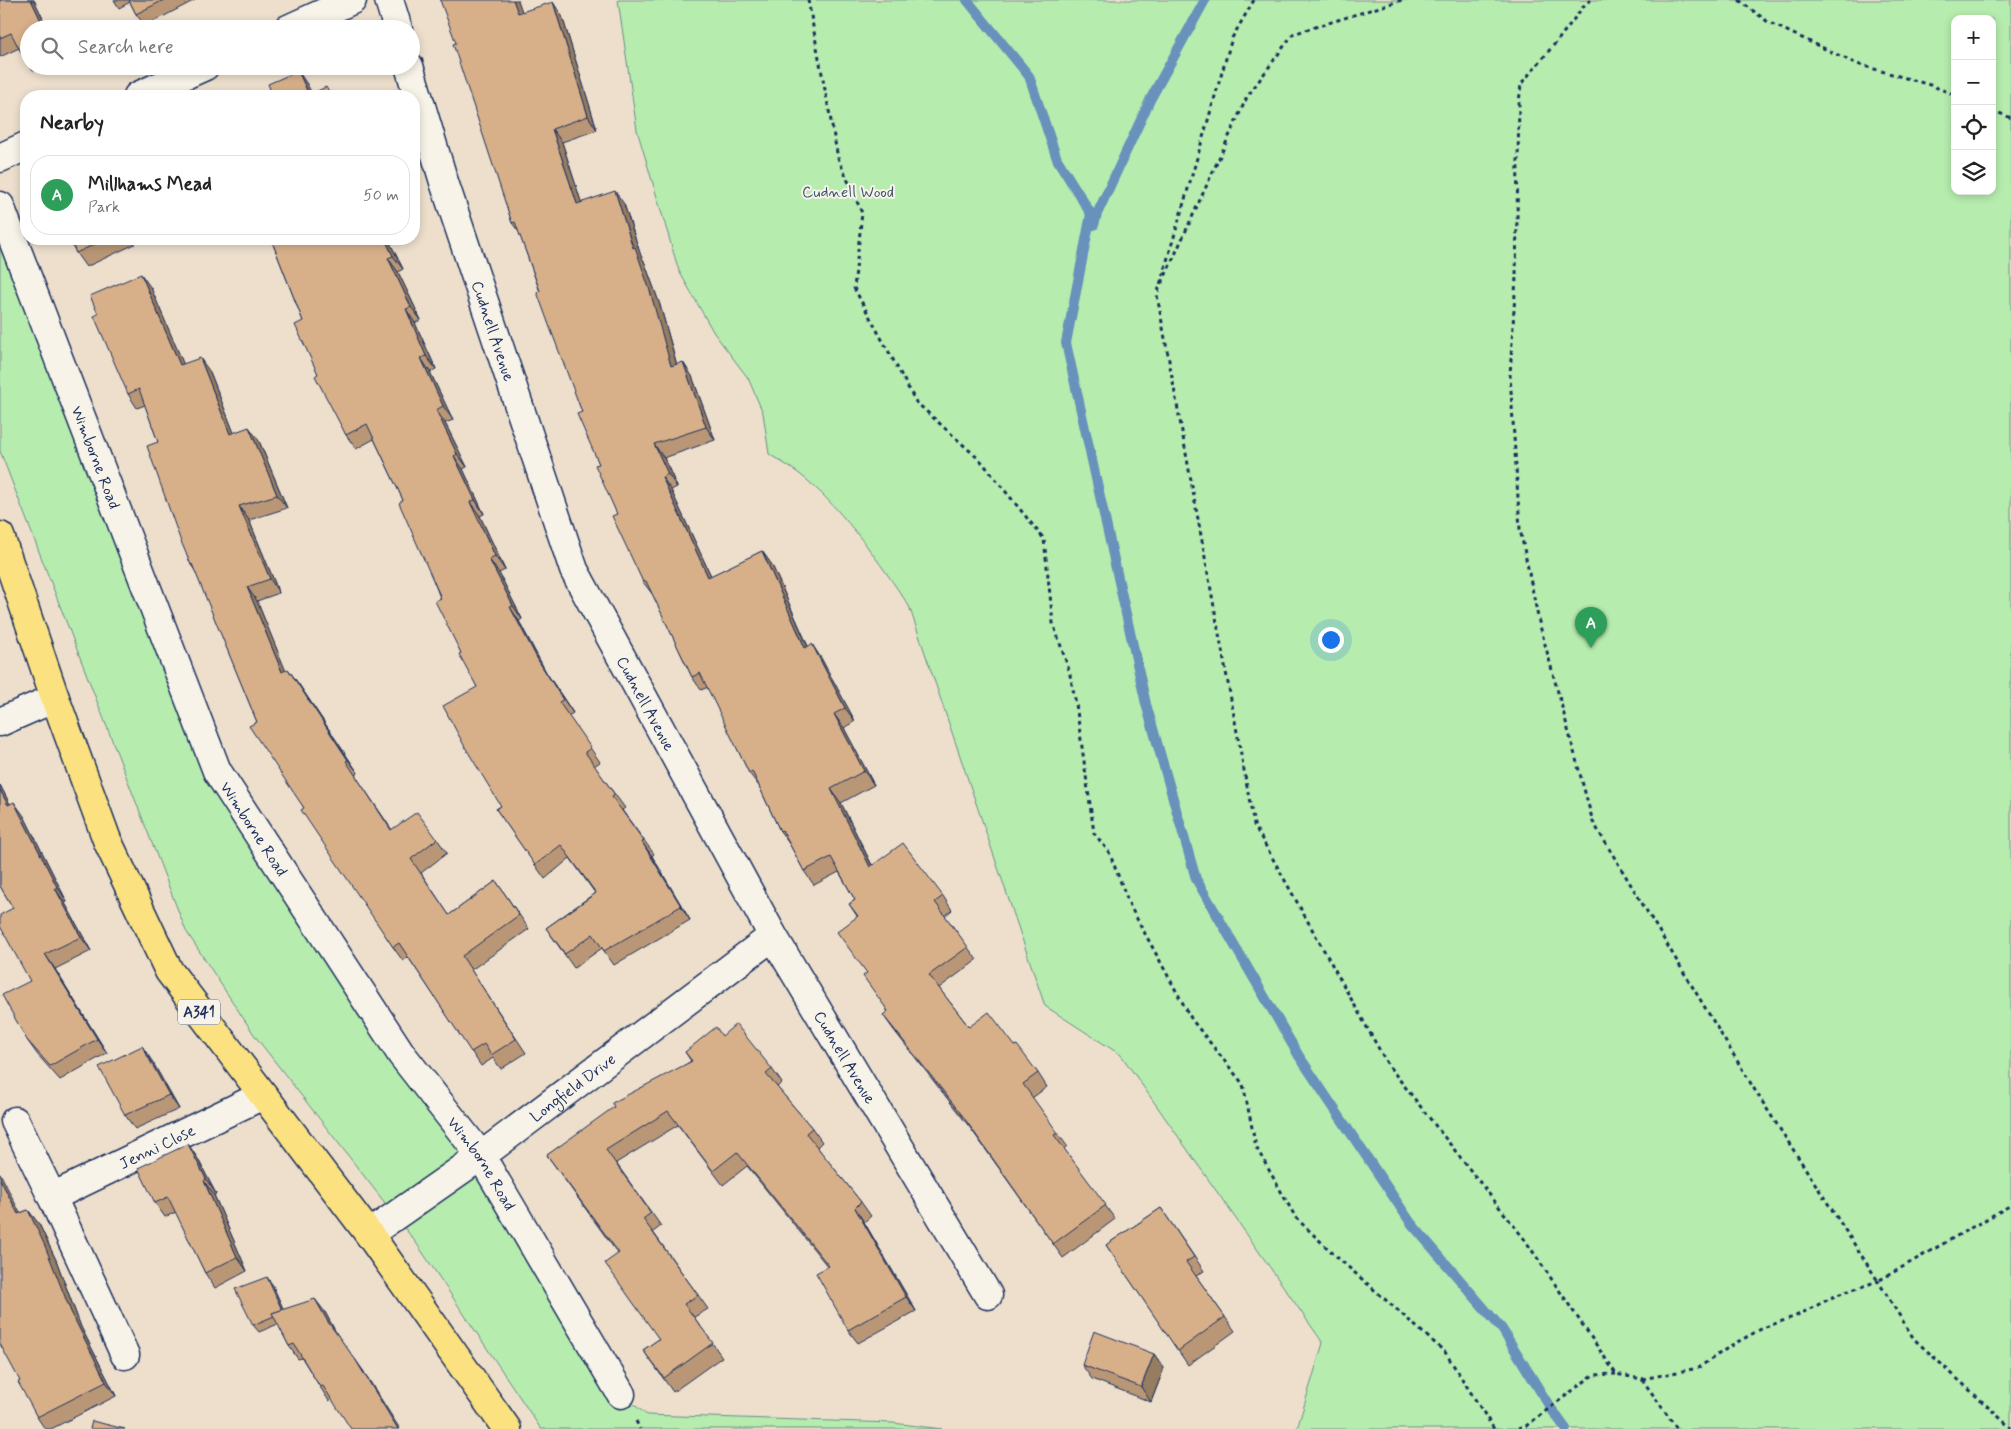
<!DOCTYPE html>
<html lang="en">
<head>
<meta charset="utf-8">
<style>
  body { margin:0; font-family:Mynerve,sans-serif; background:#f6f6f6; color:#222 }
  .controls { position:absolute; right:15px; top:15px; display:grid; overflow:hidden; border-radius:10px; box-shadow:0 2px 8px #0003 }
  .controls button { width:45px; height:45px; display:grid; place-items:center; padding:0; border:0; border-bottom:1px solid #e0e0e0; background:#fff; color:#222; font:25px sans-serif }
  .you { position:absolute; left:1330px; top:639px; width:18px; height:18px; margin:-12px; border:4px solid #fff; border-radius:50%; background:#1a73e8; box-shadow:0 0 0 8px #1a73e833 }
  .badge { display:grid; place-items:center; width:32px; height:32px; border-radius:50%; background:#d1495b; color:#fff; font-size:16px; font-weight:700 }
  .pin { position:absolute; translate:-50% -41px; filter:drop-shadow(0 1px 2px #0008) }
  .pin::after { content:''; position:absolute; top:26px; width:18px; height:15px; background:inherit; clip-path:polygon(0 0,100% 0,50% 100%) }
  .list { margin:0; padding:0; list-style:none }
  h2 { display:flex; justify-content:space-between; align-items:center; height:65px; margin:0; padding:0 20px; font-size:21px }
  h2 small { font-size:16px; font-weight:400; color:#767676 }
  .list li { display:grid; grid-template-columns:32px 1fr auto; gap:15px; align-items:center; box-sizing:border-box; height:80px; margin:0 10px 10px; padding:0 10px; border:1px solid #e0e0e0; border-radius:20px }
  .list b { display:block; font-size:19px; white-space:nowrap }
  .list p { margin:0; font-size:16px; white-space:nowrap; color:#767676 }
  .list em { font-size:16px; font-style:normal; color:#767676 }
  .icon { flex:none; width:28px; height:28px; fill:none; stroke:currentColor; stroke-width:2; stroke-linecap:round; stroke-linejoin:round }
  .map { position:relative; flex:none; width:2011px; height:1429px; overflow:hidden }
  .search { position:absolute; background:#fff; box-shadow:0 2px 8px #0003; left:20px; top:20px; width:400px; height:55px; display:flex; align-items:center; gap:12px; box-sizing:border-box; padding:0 18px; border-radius:28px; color:#767676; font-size:19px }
  .panel { position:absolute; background:#fff; box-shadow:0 2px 8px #0003; left:20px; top:90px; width:400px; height:155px; border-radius:20px }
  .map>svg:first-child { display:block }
</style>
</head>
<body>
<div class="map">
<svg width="2011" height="1429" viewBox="0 0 2011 1429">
  <rect width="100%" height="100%" fill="#eddfcc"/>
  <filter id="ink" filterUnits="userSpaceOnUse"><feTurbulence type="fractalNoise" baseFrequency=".02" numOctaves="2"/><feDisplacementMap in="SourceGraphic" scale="10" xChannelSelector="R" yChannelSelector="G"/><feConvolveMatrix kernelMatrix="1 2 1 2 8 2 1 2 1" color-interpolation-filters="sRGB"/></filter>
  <g filter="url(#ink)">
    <!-- green -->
    <g fill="#b6ecae" stroke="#688e86" fill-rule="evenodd">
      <path d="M618,0H2011V1429H1297L1323,1343L1121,1055L1045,1006L909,606C880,563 846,514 807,480C796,470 781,462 769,454L763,413L748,378L714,333L679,271L637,130ZM1955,19H1992V191H1955Z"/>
      <polygon points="0,206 217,771 621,1394 647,1415 893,1423 942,1429 541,1429 417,1244 255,1036 186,931 0,451"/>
    </g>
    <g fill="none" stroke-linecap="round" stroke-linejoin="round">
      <!-- stream -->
      <g stroke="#6891bc" stroke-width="10">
        <polyline points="967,0 1029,76 1057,159 1091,214 1066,343 1146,704 1196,879 1299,1056 1411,1223 1502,1329 1550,1407 1566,1429"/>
        <polyline points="1094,225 1097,214 1151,98 1205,0"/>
      </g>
      <defs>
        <g id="street">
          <polyline points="389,0 398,29"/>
          <polyline points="288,29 352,0"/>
          <path id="s1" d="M409,66L444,182L574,570L773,936L988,1295"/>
          <polyline points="138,96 205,66"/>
          <polyline points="0,158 26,146"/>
          <path id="s2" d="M0,206L217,771L402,1055L481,1156L621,1394"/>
          <polyline points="0,722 55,698"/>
          <path id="s3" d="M15,1121L52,1197L263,1095"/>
          <polyline points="52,1197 125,1355"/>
          <path id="s4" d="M369,1234L481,1156L773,936"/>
        </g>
        <polyline id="primary" points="0,536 55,698 107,840 169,971 369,1234 507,1429"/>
      </defs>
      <!-- street casing -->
      <use href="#street" stroke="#1b2f5e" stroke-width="31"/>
      <!-- primary casing -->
      <use href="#primary" stroke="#1b2f5e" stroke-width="31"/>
      <!-- path -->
      <g stroke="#1b2f5e" stroke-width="3" stroke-dasharray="4 4" stroke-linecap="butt">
        <polyline points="808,0 838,158 862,213 854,288 916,402 981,461 1044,539 1053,623 1069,670 1076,704 1094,833 1109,852 1130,906 1192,1020 1243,1084 1256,1147 1296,1218 1338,1258 1445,1352 1494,1429"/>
        <polyline points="1254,0 1232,38 1157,295 1254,825 1388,1065 1525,1240 1616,1374 1642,1379 1677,1429"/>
        <polyline points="1591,0 1586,3 1558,40 1521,84 1519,103 1516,277 1510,375 1520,529 1539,622 1593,822 1756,1092 1878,1281 2011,1205"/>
        <polyline points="1739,0 1768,22 1857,64 1930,85 1955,95"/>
        <polyline points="1992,110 2011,118"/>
        <polyline points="1162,283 1247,97 1293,34 1402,0"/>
        <polyline points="1642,1379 1698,1368 1732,1345 1763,1328 1796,1316 1837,1295 1878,1281 1914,1339 2011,1428"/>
        <polyline points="636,1421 640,1429"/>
        <polyline points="1518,1429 1526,1426 1593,1375 1616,1374"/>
      </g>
      <!-- street -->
      <use href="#street" stroke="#f7f3e8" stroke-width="28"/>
      <!-- primary -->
      <use href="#primary" stroke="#fbe180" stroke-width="28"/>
    </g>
    <!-- wall -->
    <g fill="#b99776" stroke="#1b2f5e">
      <polygon points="0,0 34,0 48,29 29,29 29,65 23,56 19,48 0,57"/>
      <polygon points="114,0 195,0 145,26 136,14 130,2 119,8"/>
      <polygon points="522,12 562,16 597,130 562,142 581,202 624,204 641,256 644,261 660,305 677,365 692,376 715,440 664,458 677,487 671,490 711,576 762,551 772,565 808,646 821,658 855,721 844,728 874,785 841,803 872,865 943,896 952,910 945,916 977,960 939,988 969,1027 1015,1046 1038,1073 1047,1087 1032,1098 1067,1146 1064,1149 1115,1219 1063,1258 971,1129 893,1029 883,1015 888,1012 867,973 857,916 849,904 855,900 839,872 814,885 804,871 790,845 780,831 759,786 749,773 708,687 701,690 692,677 653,595 643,582 617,514 599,464 582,412 519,232 512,223 456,43"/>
      <polygon points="30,66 43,66 33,71"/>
      <polygon points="70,239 133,239 135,244 86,267 76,253"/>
      <polygon points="271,239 388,239 403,269 398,272 421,320 415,323 436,369 430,372 453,420 445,423 467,467 463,469 484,514 480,516 505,570 499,573 522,619 519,621 547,674 573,713 568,716 600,762 594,766 625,808 622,810 654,854 652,856 690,920 614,965 602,948 574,968 546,928 595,893 570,858 545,879 496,809 501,806 477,687 461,653 403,500 374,439 356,449 346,435 318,374 303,321"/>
      <polygon points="151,288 183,364 210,372 234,433 259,441 287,508 249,520 279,593 257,601 285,670 298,683 358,773 355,775 392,830 437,839 447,853 421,873 449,915 496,881 529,929 471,970 526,1053 501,1069 493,1058 481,1066 408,957 403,961 393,947 304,808 257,722 196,572 191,565 158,442 145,405 137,408 128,394"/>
      <polygon points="0,785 10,804 24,816 67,902 65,903 91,951 55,969 107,1053 60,1080 37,1054 27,1040 30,981 13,908 0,886"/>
      <polygon points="722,1036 772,1069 782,1083 777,1087 812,1128 822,1142 817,1147 861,1202 871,1216 864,1222 916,1311 858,1343 848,1330 828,1267 747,1166 723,1185 678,1125 616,1163 661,1226 653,1232 708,1309 694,1317 722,1357 673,1392 643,1350 659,1339 618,1254 547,1155 691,1061 685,1052"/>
      <polygon points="152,1061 179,1109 135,1129 125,1115"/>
      <polygon points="188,1144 198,1159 216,1194 214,1195 247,1271 215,1288 205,1273 176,1212 165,1217 155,1203"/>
      <polygon points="1161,1208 1204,1271 1196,1276 1235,1331 1188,1365 1106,1245"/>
      <polygon points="28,1210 39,1224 56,1260 81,1327 116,1396 51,1429 45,1429 37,1417 20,1381 20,1213"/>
      <polygon points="272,1284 283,1309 325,1312 336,1333 364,1372 332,1399 329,1401 320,1387 302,1358 298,1359 289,1346 278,1324 259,1332 253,1325"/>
      <polygon points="1154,1354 1164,1368 1151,1402 1092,1379 1082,1365"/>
    </g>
    <!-- shaded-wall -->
    <g fill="#967b60" stroke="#1b2f5e">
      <polygon points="31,0 34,0 48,29 45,29"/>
      <polygon points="513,0 518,0 527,26 518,13"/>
      <polygon points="553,2 562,16 597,130 588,116"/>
      <polygon points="298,71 307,84 313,96 310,96"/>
      <polygon points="552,129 562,142 586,217 577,204"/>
      <polygon points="615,191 624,204 641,256 644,261 660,305 681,380 671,366"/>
      <polygon points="385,239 388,239 403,269 393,256"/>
      <polygon points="388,258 398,272 421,320 411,307"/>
      <polygon points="141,274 151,288 190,379 180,365"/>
      <polygon points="406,309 415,323 436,369 426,356"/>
      <polygon points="200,358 210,372 240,448 230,434"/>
      <polygon points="421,358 430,372 453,420 443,406"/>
      <polygon points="683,362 692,376 715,440 706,427"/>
      <polygon points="436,410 445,423 467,467 457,454"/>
      <polygon points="249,427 259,441 287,508 277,495"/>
      <polygon points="654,444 664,458 677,487 668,474"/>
      <polygon points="454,456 463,469 484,514 475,500"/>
      <polygon points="662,477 671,490 718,591 708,577"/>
      <polygon points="470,502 480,516 505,570 495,556"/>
      <polygon points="239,506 249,520 279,593 270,579"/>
      <polygon points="762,551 772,565 814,661 805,648"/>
      <polygon points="489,559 499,573 522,619 513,606"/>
      <polygon points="247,587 257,601 292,686 282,672"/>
      <polygon points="510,607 519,621 547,674 573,713 538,660"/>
      <polygon points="812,644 821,658 855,721 845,708"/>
      <polygon points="288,669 298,683 358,773 348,760"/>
      <polygon points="834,714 844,728 874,785 864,771"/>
      <polygon points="0,785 18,820 8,805 0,790"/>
      <polygon points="831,789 841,803 879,880 870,867"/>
      <polygon points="14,802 24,816 67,902 57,887"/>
      <polygon points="642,842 652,856 690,920 681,906"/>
      <polygon points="55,888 65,903 91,951 81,937"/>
      <polygon points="45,954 55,969 107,1053 97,1039"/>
      <polygon points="142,1046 152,1061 179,1109 169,1095"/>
      <polygon points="188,1144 198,1159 216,1194 206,1179"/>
      <polygon points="0,1173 28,1229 18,1214 0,1179"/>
      <polygon points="204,1181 214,1195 247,1271 237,1257"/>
      <polygon points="855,1208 864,1222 916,1311 906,1297"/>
      <polygon points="28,1210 39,1224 56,1260 81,1327 116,1396 106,1382 71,1312"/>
      <polygon points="267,1277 272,1284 288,1319 283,1312"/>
      <polygon points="315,1299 325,1312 338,1336 328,1322"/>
      <polygon points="1154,1354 1164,1368 1151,1402 1141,1387"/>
      <polygon points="355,1359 364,1372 400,1429 398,1429"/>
    </g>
    <!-- building -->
    <g fill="#d7b089" stroke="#1b2f5e">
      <polygon points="0,0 31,0 45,29 29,29 29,54 23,56 11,33 0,38"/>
      <polygon points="129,0 164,0 136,14"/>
      <polygon points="440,0 513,0 518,13 553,2 588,116 552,129 577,204 615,191 633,248 635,247 650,291 671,366 683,362 706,427 654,444 668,474 662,477 708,577 762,551 805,648 812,644 845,708 834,714 864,771 831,789 870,867 903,843 943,896 935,902 968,947 929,975 969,1027 989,1012 1015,1046 1017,1045 1038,1073 1023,1084 1058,1133 1054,1135 1106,1205 1053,1244 962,1115 883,1015 888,1011 863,976 867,973 837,932 858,916 849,904 855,900 831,857 804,871 782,830 780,831 752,771 749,773 700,673 692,677 646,581 643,582 612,516 617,514 595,465 599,464 577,414 582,412 549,325 537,292 540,291 515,222 512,223 453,44 456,43"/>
      <polygon points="298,71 309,95 326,87 331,96 273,96 268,84"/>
      <polygon points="70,239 106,239 76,253"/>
      <polygon points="271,239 385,239 393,256 388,258 411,307 406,309 426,356 421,358 443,406 436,410 457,454 454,456 475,500 470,502 495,556 489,559 513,606 510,607 538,660 563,700 559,702 591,748 585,752 615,795 612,797 644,841 642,842 681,906 604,951 593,934 565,954 546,928 596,893 561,845 535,865 496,809 501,806 465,747 443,706 477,687 459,654 461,653 435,601 441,598 399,503 403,500 367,424 346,435 315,376 318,374 295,325 303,321"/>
      <polygon points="141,274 180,365 200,358 230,434 249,427 277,495 239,506 270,579 247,587 282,672 288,669 348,760 346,761 391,830 417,812 437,839 411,859 449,915 496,881 519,915 462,956 516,1039 491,1055 484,1044 471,1052 399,943 393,947 301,810 304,808 249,726 257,722 192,564 191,565 180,539 147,446 158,442 139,389 128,394 94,316 98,314 90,296"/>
      <polygon points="0,790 8,805 14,802 57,887 55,888 81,937 45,954 97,1039 50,1066 27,1040 2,995 30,981 0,926 0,915 13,908 0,886"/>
      <polygon points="736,1024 772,1069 766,1074 812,1128 806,1133 861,1202 855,1208 906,1297 848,1330 816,1273 829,1266 737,1152 713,1171 668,1111 606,1150 651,1213 643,1219 698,1295 684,1304 713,1343 664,1378 643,1350 659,1339 605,1263 619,1253 547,1155 614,1107 612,1103 692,1061 685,1052 716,1027 722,1036"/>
      <polygon points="142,1046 169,1095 125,1115 99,1067"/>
      <polygon points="188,1144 206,1179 204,1181 237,1257 205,1273 168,1197 155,1203 138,1168"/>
      <polygon points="0,1179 18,1214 28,1210 45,1246 71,1312 106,1382 37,1417 18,1382 20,1381 0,1344"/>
      <polygon points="1161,1208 1194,1257 1186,1262 1225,1317 1178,1351 1106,1245"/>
      <polygon points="267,1277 282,1310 272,1313 274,1316 253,1325 235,1289"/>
      <polygon points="315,1299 328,1322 355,1359 398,1429 351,1429 323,1386 320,1387 294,1344 289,1346 272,1313"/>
      <polygon points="1094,1331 1154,1354 1141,1387 1082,1365"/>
      <polygon points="92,1421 125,1429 90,1429"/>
    </g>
  </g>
  <g text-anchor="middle" stroke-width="4" stroke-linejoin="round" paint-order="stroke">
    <!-- shield labels -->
    <rect fill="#f7f3e8" stroke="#5d6a87" stroke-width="1" x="178" y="999.5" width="42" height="25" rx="4"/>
    <g font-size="15" font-weight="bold" fill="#1b2f5e">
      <text x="199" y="1017">A341</text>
    </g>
    <!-- park labels -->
    <g font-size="16" fill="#3a556e" stroke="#f7f3e8">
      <text x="848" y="197">Cudnell Wood</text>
    </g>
    <!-- street labels -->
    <g font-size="16" fill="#1b2f5e" stroke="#f7f3e8">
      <text dy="6" stroke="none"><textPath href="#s1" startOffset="278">Cudnell Avenue</textPath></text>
      <text dy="6" stroke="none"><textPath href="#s2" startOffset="269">Wimborne Road</textPath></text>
      <text dy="6" stroke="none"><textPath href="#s1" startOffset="682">Cudnell Avenue</textPath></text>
      <text dy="6" stroke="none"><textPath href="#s2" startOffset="674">Wimborne Road</textPath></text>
      <text dy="6" stroke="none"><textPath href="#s1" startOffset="1088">Cudnell Avenue</textPath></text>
      <text dy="6" stroke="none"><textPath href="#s4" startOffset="251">Longfield Drive</textPath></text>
      <text dy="6" stroke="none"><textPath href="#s3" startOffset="201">Jenni Close</textPath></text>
      <text dy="6" stroke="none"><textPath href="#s2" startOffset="1079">Wimborne Road</textPath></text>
    </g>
  </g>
</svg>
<div class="controls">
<button>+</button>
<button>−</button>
<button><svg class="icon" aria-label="locate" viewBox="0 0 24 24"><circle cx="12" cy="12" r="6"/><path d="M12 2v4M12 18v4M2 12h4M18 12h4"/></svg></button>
<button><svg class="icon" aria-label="layers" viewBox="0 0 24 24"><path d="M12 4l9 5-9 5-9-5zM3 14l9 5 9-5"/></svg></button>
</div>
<div class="you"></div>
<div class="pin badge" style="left:1591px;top:648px;background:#2e9e5b">A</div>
<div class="search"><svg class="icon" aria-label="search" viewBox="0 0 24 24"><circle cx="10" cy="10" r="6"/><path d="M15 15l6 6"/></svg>Search here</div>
<section class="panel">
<h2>Nearby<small></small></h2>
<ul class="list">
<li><span class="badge" style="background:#2e9e5b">A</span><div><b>Millhams Mead</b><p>Park</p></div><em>50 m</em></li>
</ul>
</section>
</div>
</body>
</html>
